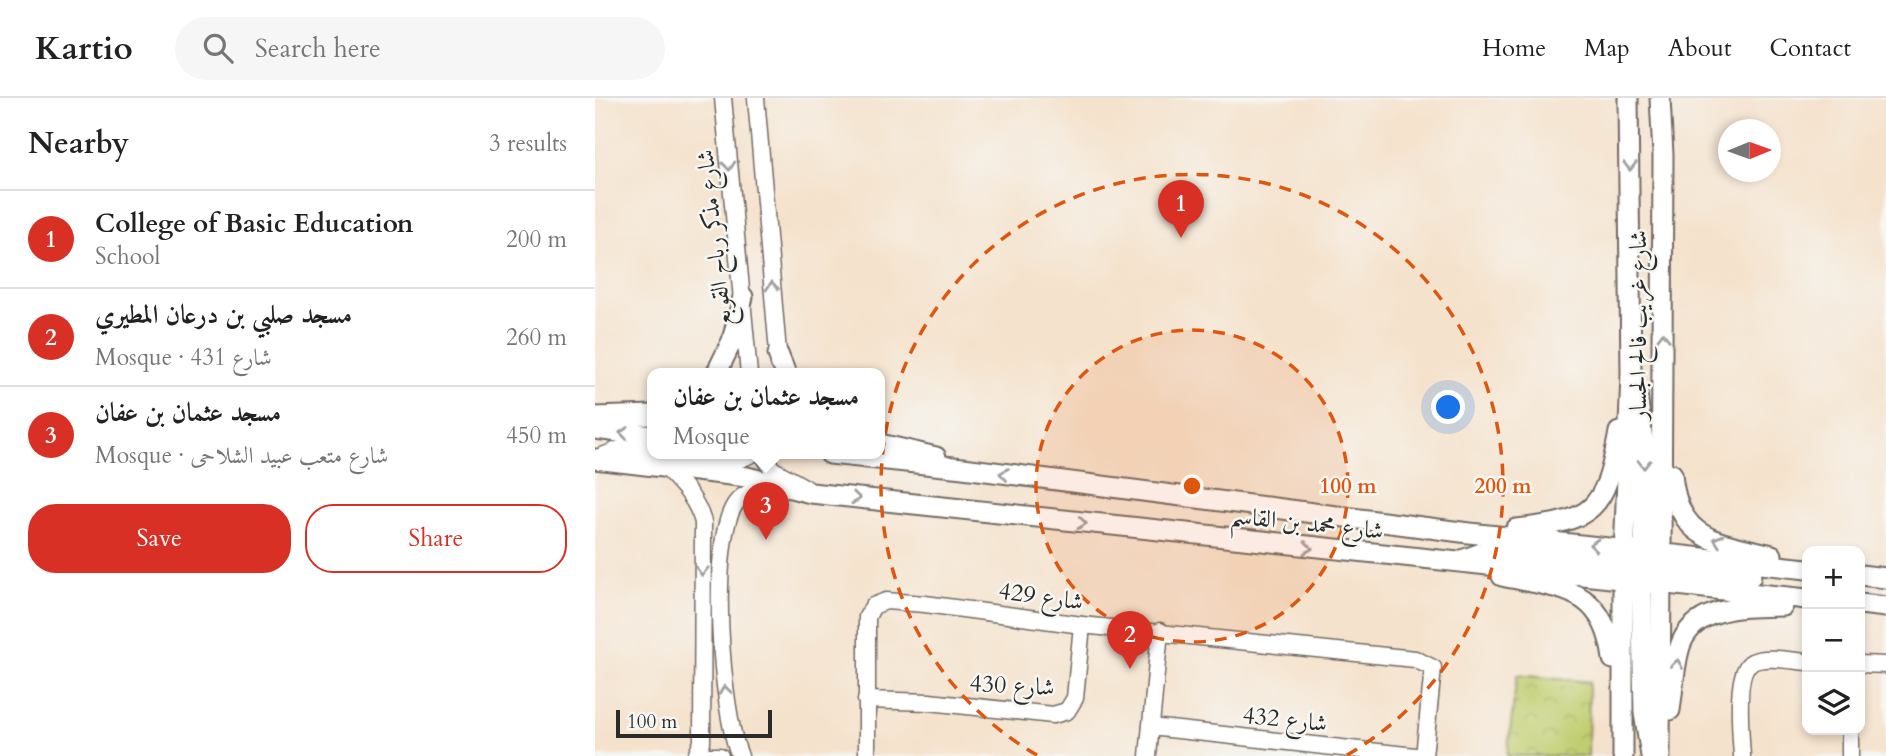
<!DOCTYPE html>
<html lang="en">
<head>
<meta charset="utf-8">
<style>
  body { margin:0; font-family:Cardo,Amiri,serif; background:#f6f6f6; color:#222 }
  .controls { position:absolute; right:21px; bottom:21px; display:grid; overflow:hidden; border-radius:14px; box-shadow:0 4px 10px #0003 }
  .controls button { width:63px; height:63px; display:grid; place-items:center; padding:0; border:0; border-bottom:2px solid #e0e0e0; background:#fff; color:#222; font:35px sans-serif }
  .compass { position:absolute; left:1123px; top:21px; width:63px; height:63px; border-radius:50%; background:#fff; box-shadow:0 4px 10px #0003; rotate:89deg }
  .scale { position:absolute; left:21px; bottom:18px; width:156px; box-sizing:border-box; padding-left:7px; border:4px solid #2b2b2b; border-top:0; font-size:19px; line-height:24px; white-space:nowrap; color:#2b2b2b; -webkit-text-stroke:5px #f6f6f2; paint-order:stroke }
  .you { position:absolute; left:854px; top:310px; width:24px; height:24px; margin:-18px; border:5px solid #fff; border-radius:50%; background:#1a73e8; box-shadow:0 0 0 10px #1a73e833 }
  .badge { display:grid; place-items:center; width:46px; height:46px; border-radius:50%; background:#d93025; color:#fff; font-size:23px; font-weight:700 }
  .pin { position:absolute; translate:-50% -58px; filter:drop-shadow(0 2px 4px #0008) }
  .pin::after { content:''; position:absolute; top:37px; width:24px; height:21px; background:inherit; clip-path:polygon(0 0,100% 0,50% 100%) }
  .popup { position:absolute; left:52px; top:270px; width:238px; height:91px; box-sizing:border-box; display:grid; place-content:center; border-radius:14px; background:#fff; filter:drop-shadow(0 2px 5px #0005); font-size:23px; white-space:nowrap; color:#767676 }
  .popup b { font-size:26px; color:#222 }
  .popup::after { content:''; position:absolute; left:50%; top:100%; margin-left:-14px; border:14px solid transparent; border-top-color:#fff }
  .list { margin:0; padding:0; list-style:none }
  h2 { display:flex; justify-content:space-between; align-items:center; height:91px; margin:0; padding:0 28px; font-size:30px }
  h2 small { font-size:23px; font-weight:400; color:#767676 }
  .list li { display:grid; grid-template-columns:46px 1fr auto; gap:21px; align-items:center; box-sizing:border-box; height:98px; padding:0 28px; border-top:2px solid #e0e0e0 }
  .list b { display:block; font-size:26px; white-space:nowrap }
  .list p { margin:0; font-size:23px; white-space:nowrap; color:#767676 }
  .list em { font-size:23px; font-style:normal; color:#767676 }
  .actions { display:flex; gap:14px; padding:21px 28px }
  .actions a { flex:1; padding:16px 0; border:2px solid #d93025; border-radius:28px; text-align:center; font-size:24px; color:#d93025 }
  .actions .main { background:#d93025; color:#fff }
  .icon { flex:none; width:38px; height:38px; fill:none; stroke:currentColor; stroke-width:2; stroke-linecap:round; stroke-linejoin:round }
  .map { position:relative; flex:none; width:1291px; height:658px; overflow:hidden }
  header { display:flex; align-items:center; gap:42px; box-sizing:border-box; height:98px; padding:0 35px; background:#fff; border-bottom:2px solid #e0e0e0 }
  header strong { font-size:33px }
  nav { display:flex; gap:38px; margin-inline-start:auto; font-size:24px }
  .search { width:490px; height:63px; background:#f6f6f6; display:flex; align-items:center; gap:18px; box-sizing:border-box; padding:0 24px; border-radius:38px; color:#767676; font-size:26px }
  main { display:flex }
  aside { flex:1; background:#fff }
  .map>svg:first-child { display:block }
</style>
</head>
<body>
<header>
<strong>Kartio</strong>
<div class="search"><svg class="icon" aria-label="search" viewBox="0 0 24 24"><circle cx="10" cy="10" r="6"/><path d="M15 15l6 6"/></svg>Search here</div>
<nav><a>Home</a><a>Map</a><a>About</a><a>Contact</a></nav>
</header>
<main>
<aside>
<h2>Nearby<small>3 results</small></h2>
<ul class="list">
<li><span class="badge">1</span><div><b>College of Basic Education</b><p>School</p></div><em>200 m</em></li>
<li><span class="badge">2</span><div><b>مسجد صلبي بن درعان المطيري</b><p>Mosque · شارع 431</p></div><em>260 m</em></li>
<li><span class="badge">3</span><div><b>مسجد عثمان بن عفان</b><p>Mosque · شارع متعب عبيد الشلاحى</p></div><em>450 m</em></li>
</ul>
<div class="actions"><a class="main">Save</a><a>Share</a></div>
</aside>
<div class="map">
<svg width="1291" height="658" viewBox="0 0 1291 658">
  <defs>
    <pattern id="park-crowns" width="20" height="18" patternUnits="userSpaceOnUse" patternTransform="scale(1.75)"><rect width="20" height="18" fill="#c1ce6f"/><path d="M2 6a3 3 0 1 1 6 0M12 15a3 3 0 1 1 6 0" fill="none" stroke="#a6b160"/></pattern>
  </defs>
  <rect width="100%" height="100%" fill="#f6f6f2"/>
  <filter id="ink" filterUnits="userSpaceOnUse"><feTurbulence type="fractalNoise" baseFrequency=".0143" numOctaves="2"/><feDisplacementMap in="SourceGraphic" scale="14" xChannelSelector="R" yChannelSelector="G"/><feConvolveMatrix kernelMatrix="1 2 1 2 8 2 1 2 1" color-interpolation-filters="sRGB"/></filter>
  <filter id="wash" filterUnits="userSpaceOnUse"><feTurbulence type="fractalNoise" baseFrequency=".00686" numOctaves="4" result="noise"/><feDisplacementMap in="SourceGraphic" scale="28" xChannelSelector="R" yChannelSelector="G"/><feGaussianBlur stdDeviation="1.57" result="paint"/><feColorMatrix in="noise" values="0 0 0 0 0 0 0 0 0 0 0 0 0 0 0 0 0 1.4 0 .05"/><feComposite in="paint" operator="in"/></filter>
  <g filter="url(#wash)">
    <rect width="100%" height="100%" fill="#f5e2cc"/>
    <!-- park -->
    <polygon fill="url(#park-crowns)" stroke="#767c4d" stroke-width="2" points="922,577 994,584 993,658 912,658"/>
  </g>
  <g filter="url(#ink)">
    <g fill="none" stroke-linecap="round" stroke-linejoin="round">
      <defs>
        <g id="minor">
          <polyline points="128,0 154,276"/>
          <polyline points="161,0 184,266"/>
          <polyline points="92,356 145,361 157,356"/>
          <polyline points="168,356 177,371 211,390"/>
          <polyline points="0,361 25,351 57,353"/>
          <path d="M70,369C87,386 101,400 108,424L107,644L101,658"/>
          <polyline points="1265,566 1291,567"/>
          <polyline points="271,602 334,604 458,617 472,613 480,600 487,527"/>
          <polyline points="556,629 820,658"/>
          <polyline points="1255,632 1255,658"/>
          <polyline points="108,658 125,658"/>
          <path d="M145,658C126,615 113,442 141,405C150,393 166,391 179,387"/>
          <polyline points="272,658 272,519 278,508 291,503 330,506 487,527 820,561 838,570 829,658"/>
          <polyline points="553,658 565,533"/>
          <path d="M1147,658C1146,639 1139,572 1157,564C1171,557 1197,563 1212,564"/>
        </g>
        <g id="major">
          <polyline points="183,256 191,276"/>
          <polyline points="121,276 137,243 148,199"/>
          <polyline points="1042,296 1049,351 1049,452 1052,465"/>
          <polyline points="0,319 57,317"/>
          <polyline points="0,331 57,338"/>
          <polyline points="285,346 341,359"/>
          <polyline points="235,356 368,370 874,435 1212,471"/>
          <path d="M0,361L152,379L216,395C548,431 880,466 1212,501"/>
          <path d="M1077,376C1083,444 1121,443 1177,457"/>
          <path d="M921,431C1000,423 1010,412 1024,334"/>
          <polyline points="867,462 892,453 1041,467"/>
          <polyline points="1046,473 1049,615 1056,658"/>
          <polyline points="1054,475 1081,471 1156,478"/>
          <polyline points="1265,477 1291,480"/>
          <path d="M907,478C967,491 1009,489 1018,561"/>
          <polyline points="1265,506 1291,509"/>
          <path d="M1075,612C1078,592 1079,571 1084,552C1096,506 1152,509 1188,508"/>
          <polyline points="1028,658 1028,484 1036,275 1033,0"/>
          <polyline points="1065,658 1068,57 1065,0"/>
        </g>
      </defs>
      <!-- minor casing -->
      <use href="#minor" stroke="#726b63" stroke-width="19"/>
      <!-- major casing -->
      <use href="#major" stroke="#726b63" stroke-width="23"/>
      <!-- minor -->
      <use href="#minor" stroke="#fff" stroke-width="16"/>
      <!-- major -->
      <use href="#major" stroke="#fff" stroke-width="19"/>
    </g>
    <!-- one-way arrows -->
    <defs><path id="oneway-chevron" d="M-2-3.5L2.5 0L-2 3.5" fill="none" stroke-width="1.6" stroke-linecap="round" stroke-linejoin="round" transform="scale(1.75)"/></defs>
    <g stroke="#a0a0a0">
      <use href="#oneway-chevron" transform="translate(134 68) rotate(85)"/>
      <use href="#oneway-chevron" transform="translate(1035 68) rotate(90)"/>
      <use href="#oneway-chevron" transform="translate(177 188) rotate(-95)"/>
      <use href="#oneway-chevron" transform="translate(1068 239) rotate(-90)"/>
      <use href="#oneway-chevron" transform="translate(29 335) rotate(-173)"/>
      <use href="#oneway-chevron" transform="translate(1049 366) rotate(90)"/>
      <use href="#oneway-chevron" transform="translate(409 376) rotate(-172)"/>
      <use href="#oneway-chevron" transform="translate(261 400) rotate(6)"/>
      <use href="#oneway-chevron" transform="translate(487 425) rotate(6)"/>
      <use href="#oneway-chevron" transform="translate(1123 442) rotate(-161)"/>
      <use href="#oneway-chevron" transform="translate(999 447) rotate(-175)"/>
      <use href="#oneway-chevron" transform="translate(713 450) rotate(6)"/>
      <use href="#oneway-chevron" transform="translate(107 473) rotate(92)"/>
      <use href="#oneway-chevron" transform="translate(1082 566) rotate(-81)"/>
      <use href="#oneway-chevron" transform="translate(130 592) rotate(-97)"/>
    </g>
  </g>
  <!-- distance rings -->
  <circle cx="597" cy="388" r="156" fill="#df570e" fill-opacity=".12"/>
  <g fill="none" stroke="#df570e" stroke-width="3.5" stroke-dasharray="12 9">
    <circle cx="597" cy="388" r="156"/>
    <path d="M442 657A311 311 0 1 1 752 657"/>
  </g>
  <g text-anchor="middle" stroke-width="5" stroke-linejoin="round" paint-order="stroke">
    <!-- street labels -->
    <g font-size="24" fill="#2b2b2b" stroke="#f6f6f2">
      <text transform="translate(119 140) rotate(-96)" y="8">شارع مذكر رباح القوبع</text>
      <text transform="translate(1043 227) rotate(-90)" y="8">شارع غريب فالح الجسار</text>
      <text transform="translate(712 425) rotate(6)" y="8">شارع محمد بن القاسم</text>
      <text transform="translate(446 498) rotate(8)" y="8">شارع 429</text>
      <text transform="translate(417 587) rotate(3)" y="8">شارع 430</text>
      <text transform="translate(690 621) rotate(6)" y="8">شارع 432</text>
    </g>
  </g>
  <circle cx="597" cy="388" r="10" fill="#df570e" stroke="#f6f6f2" stroke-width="3.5"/>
  <g font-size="21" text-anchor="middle" font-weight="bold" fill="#df570e" stroke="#f6f6f2" stroke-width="5" stroke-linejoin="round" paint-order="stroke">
    <text x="753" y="395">100 m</text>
    <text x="908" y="395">200 m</text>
  </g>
</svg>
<div class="controls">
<button>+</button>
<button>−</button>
<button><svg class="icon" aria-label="layers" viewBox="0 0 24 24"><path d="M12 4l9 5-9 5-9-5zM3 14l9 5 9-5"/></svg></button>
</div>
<svg class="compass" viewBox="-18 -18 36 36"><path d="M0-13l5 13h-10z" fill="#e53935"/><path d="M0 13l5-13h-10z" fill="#767676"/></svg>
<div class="scale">100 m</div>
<div class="you"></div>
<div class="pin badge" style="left:586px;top:140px">1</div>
<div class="pin badge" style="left:535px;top:571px">2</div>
<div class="pin badge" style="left:171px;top:442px">3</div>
<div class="popup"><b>مسجد عثمان بن عفان</b>Mosque</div>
</div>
</main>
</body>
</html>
